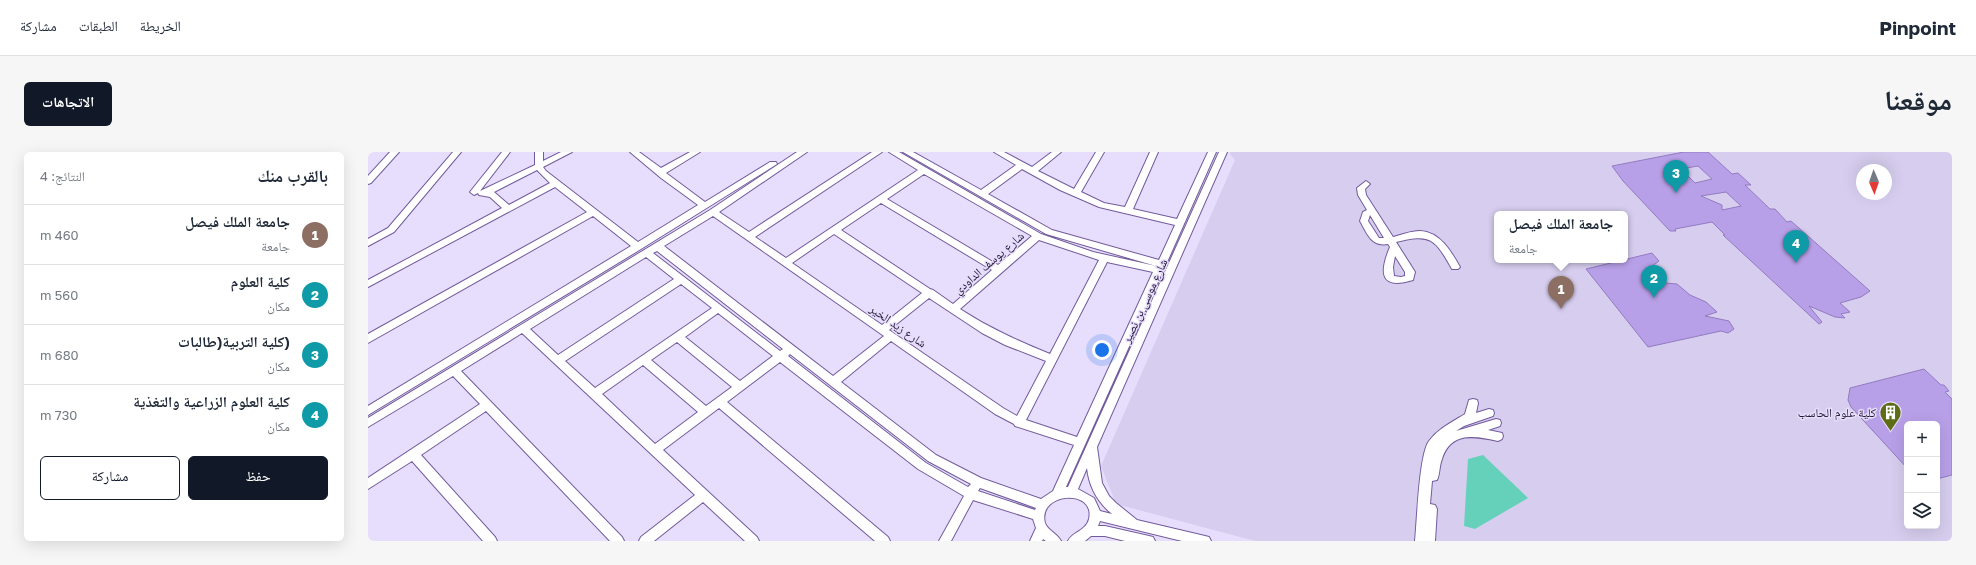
<!DOCTYPE html>
<html lang="ar">
<head>
<meta charset="utf-8">
<style>
  body { margin:0; font-family:"Golos Text","Noto Naskh Arabic",sans-serif; background:#f6f6f7; color:#1f2937; direction:rtl }
  .controls { position:absolute; right:12px; bottom:12px; display:grid; overflow:hidden; border-radius:6px; box-shadow:0 4px 16px #0002 }
  .controls button { width:36px; height:36px; display:grid; place-items:center; padding:0; border:0; border-bottom:1px solid #e0e1e3; background:#fff; color:#1f2937; font:20px sans-serif }
  .compass { position:absolute; left:1488px; top:12px; width:36px; height:36px; border-radius:50%; background:#fff; box-shadow:0 4px 16px #0002; rotate:178deg }
  .you { position:absolute; left:734px; top:198px; width:14px; height:14px; margin:-10px; border:3px solid #fff; border-radius:50%; background:#1a73e8; box-shadow:0 0 0 6px #1a73e833 }
  .badge { display:grid; place-items:center; width:26px; height:26px; border-radius:50%; background:#111827; color:#fff; font-size:13px; font-weight:700 }
  .pin { position:absolute; translate:-50% -33px; filter:drop-shadow(0 1px 2px #0008) }
  .pin::after { content:''; position:absolute; top:21px; width:14px; height:12px; background:inherit; clip-path:polygon(0 0,100% 0,50% 100%) }
  .popup { position:absolute; left:1126px; top:59px; width:134px; height:52px; box-sizing:border-box; display:grid; place-content:center; border-radius:6px; background:#fff; filter:drop-shadow(0 1px 3px #0005); font-size:13px; white-space:nowrap; color:#747a83 }
  .popup b { font-size:15px; color:#1f2937 }
  .popup::after { content:''; position:absolute; left:50%; top:100%; margin-left:-8px; border:8px solid transparent; border-top-color:#fff }
  .list { margin:0; padding:0; list-style:none }
  h2 { display:flex; justify-content:space-between; align-items:center; height:52px; margin:0; padding:0 16px; font-size:17px }
  h2 small { font-size:13px; font-weight:400; color:#747a83 }
  .list li { display:grid; grid-template-columns:26px 1fr auto; gap:12px; align-items:center; box-sizing:border-box; height:60px; padding:0 16px; border-top:1px solid #e0e1e3 }
  .list b { display:block; font-size:15px; white-space:nowrap }
  .list p { margin:0; font-size:13px; white-space:nowrap; color:#747a83 }
  .list em { font-size:13px; font-style:normal; color:#747a83 }
  .actions { display:flex; gap:8px; padding:12px 16px }
  .actions a { flex:1; padding:9px 0; border:1px solid #111827; border-radius:6px; text-align:center; font-size:14px; color:#111827 }
  .actions .main { background:#111827; color:#fff }
  .icon { flex:none; width:22px; height:22px; fill:none; stroke:currentColor; stroke-width:2; stroke-linecap:round; stroke-linejoin:round }
  .map { position:relative; flex:none; width:1584px; height:389px; overflow:hidden; direction:ltr; border-radius:6px }
  header { display:flex; align-items:center; gap:24px; box-sizing:border-box; height:56px; padding:0 20px; background:#fff; border-bottom:1px solid #e0e1e3 }
  header strong { font-size:19px }
  nav { display:flex; gap:22px; margin-inline-start:auto; font-size:14px }
  .intro { display:flex; align-items:center; justify-content:space-between; box-sizing:border-box; height:96px; padding:0 24px }
  h1 { margin:0; font-size:28px }
  .button { padding:10px 18px; border-radius:6px; background:#111827; color:#fff; font-size:14px; font-weight:700 }
  main { display:flex; gap:24px; padding:0 24px }
  aside { flex:1; background:#fff; border-radius:6px; box-shadow:0 4px 16px #0002 }
  .map>svg:first-child { display:block }
</style>
</head>
<body>
<header>
<strong>Pinpoint</strong>
<nav><a>الخريطة</a><a>الطبقات</a><a>مشاركة</a></nav>
</header>
<div class="intro"><h1>موقعنا</h1><a class="button">الاتجاهات</a></div>
<main>
<div class="map">
<svg width="1584" height="389" viewBox="0 0 1584 389">
  <rect width="100%" height="100%" fill="#e7defd"/>
  <!-- built -->
  <path fill="#d7ceef" fill-rule="evenodd" d="M862,0H1584V389H887L748,352L733,314L867,8L862,2ZM1494,18H1518V42H1494ZM1129,62H1257V108H1129ZM1539,272H1569V374H1539Z"/>
  <!-- water -->
  <polygon fill="#66d1bb" points="1115,303 1160,346 1107,377 1096,374 1100,307"/>
  <!-- building -->
  <g fill="#b8a0e8" stroke="#927bc0" fill-rule="evenodd">
    <path d="M1316,0H1340L1364,22L1370,21L1383,33H1377L1402,57H1407L1419,70L1423,69L1502,139L1493,145L1472,151L1482,160L1473,162L1477,166L1467,165L1441,154L1454,170L1451,172L1355,83H1357L1344,70L1307,77L1308,79H1302L1255,29L1244,14ZM1330,14L1344,27L1327,31L1313,17ZM1358,40L1373,54L1354,58V53L1333,44Z"/>
    <polygon points="1284,101 1291,109 1283,115 1298,131 1309,132 1322,143 1338,150 1349,160 1337,164 1361,169 1366,177 1360,181 1353,179 1280,195 1218,117"/>
    <polygon points="1556,217 1573,233 1576,233 1581,239 1577,240 1584,247 1584,323 1569,327 1569,272 1539,272 1539,316 1483,255 1480,248 1482,236"/>
  </g>
  <g fill="none" stroke-linecap="round" stroke-linejoin="round">
    <defs>
      <g id="minor">
        <polygon points="22,0 31,0 3,31 0,32 0,24"/>
        <polygon points="85,0 93,0 26,80 0,94 0,87 20,76"/>
        <path d="M134,0H142L112,39L167,13V0H175V9L193,0H204L175,15L178,19L270,90L330,53L293,26L262,0H271L293,16L322,0H332L298,21L337,50L402,10H408L409,12L273,97L0,263V254L263,94L225,64L0,191V182L219,60L187,35L0,135V128L134,56L122,45L111,43L110,41L106,43L102,40ZM169,18L182,31L141,53L126,40Z"/>
        <path d="M429,0H439L351,60L381,80L504,0H514L387,85L418,106L550,18L521,0H531L673,82L725,100L788,114L678,82L535,0H545L613,38L648,13L626,0H636L664,15L684,0H693L670,19L706,37L728,0H736L713,40L736,51L757,55L782,0H790L765,57L809,67L840,0H848L796,117L797,118L794,121L698,335H700L851,0H859L729,295L734,331L741,344L748,351L769,368L837,384L841,385L843,389H814L732,369L730,374H737L781,384L785,385L787,389H757L737,384H723L717,389H700C704,380 718,379 721,367C728,336 669,340 677,371C680,379 689,381 693,389H678L675,387L674,389H662L668,376L665,367L605,348L583,389H571L596,344L550,317L412,210L359,250L520,385L522,389H507L351,256L295,298L389,385L391,389H377L335,350L286,389H271L273,385L327,343L154,181L93,219L254,385L256,389H242L118,259L53,303L127,385L129,389H115L44,309L0,337V326L112,252L85,224L0,275V266L342,58ZM654,17L692,38L731,55L807,73L791,108L684,78L620,42ZM556,22L664,84L630,113L519,47ZM513,51L624,118L585,152L565,138L562,137L473,78ZM345,64L516,184L465,224L296,94ZM466,82L554,141L514,173L424,111ZM671,88L731,108L682,202C648,188 623,177 592,157ZM289,99L415,197L412,199L285,101ZM278,105L306,127L190,203L162,177ZM739,110L785,120L709,285L658,268ZM313,132L344,156L227,236L197,209ZM561,146L614,181L637,193L678,209L649,264L635,256L521,178ZM350,161L405,204L372,229L317,185ZM523,189L627,262L646,272L647,274L706,293L685,339L673,347L613,326L568,303L473,230ZM309,190L364,235L338,254L283,208ZM422,202L560,309L603,332L600,335L558,311L420,204ZM275,213L330,260L287,292L234,242ZM719,316C721,334 729,350 744,362L732,359L726,346L710,337ZM612,336L668,356L667,358L610,339Z"/>
        <path d="M998,29L1002,32L997,37L998,43L1025,85C1033,83 1043,79 1052,79C1072,80 1083,99 1092,115L1090,117H1084C1067,87 1063,81 1028,90L1047,120L1045,128C1012,138 1011,121 1022,95L1020,92C1003,95 999,81 992,69L995,60L999,58L990,43L989,36ZM1002,63L1016,86H1011L1000,69ZM1027,104L1037,120V124L1033,125L1026,124L1025,115Z"/>
        <path d="M1105,247L1109,248L1110,251L1108,261L1121,257L1125,258L1126,261L1125,264L1096,274L1088,279L1128,267L1132,268L1133,271L1132,274L1120,278L1134,281L1135,284L1134,287L1130,289C1107,284 1083,279 1074,307C1071,314 1072,322 1069,328L1064,329L1062,352L1067,353L1069,357L1067,389H1047C1049,370 1051,302 1061,289C1070,277 1084,270 1097,262L1101,248Z"/>
      </g>
    </defs>
    <!-- minor casing -->
    <use href="#minor" stroke="#725b9d" stroke-width="2"/>
    <!-- minor -->
    <use href="#minor" fill="#fff" fill-rule="evenodd"/>
  </g>
  <!-- icons -->
  <defs>
    <symbol id="building-pin" viewBox="-11 -11 22 30"><path d="M0 17L-7.5 6A9.5 9.5 0 1 1 7.5 6Z" fill="#5e6c16" stroke="#e7defd"/><path d="M-4-6H4V6H1V3H-1V6H-4ZM-2.5-4.3h1.7v1.8h-1.7ZM.8-4.3h1.7v1.8H.8ZM-2.5-1h1.7V.8h-1.7ZM.8-1h1.7V.8H.8Z" fill="#fff"/></symbol>
  </defs>
  <g fill-rule="evenodd">
    <use href="#building-pin" x="1510" y="248" width="25" height="34"/>
  </g>
  <g text-anchor="middle" stroke-width="3" stroke-linejoin="round" paint-order="stroke">
    <!-- street labels -->
    <g font-size="12" fill="#201631" stroke="#e7defd">
      <text transform="translate(621 111) rotate(-41)" y="4">شارع يوسف الداودي</text>
      <text transform="translate(777 149) rotate(-65)" y="4">شارع موسى بن نصير</text>
      <text transform="translate(530 174) rotate(35)" y="4">شارع زيد الخير</text>
    </g>
    <!-- poi labels -->
    <g font-size="12" fill="#201631" stroke="#e7defd" text-anchor="end">
      <text x="1508" y="265">كلية علوم الحاسب</text>
    </g>
  </g>
</svg>
<div class="controls">
<button>+</button>
<button>−</button>
<button><svg class="icon" aria-label="layers" viewBox="0 0 24 24"><path d="M12 4l9 5-9 5-9-5zM3 14l9 5 9-5"/></svg></button>
</div>
<svg class="compass" viewBox="-18 -18 36 36"><path d="M0-13l5 13h-10z" fill="#e53935"/><path d="M0 13l5-13h-10z" fill="#747a83"/></svg>
<div class="you"></div>
<div class="pin badge" style="left:1193px;top:157px;background:#8d6e63">1</div>
<div class="popup"><b>جامعة الملك فيصل</b>جامعة</div>
<div class="pin badge" style="left:1286px;top:146px;background:#0f9aa8">2</div>
<div class="pin badge" style="left:1308px;top:41px;background:#0f9aa8">3</div>
<div class="pin badge" style="left:1428px;top:111px;background:#0f9aa8">4</div>
</div>
<aside>
<h2>بالقرب منك<small>النتائج: 4</small></h2>
<ul class="list">
<li><span class="badge" style="background:#8d6e63">1</span><div><b>جامعة الملك فيصل</b><p>جامعة</p></div><em>460 m</em></li>
<li><span class="badge" style="background:#0f9aa8">2</span><div><b>كلية العلوم</b><p>مكان</p></div><em>560 m</em></li>
<li><span class="badge" style="background:#0f9aa8">3</span><div><b>(كلية التربية(طالبات</b><p>مكان</p></div><em>680 m</em></li>
<li><span class="badge" style="background:#0f9aa8">4</span><div><b>كلية العلوم الزراعية والتغذية</b><p>مكان</p></div><em>730 m</em></li>
</ul>
<div class="actions"><a class="main">حفظ</a><a>مشاركة</a></div>
</aside>
</main>
</body>
</html>
